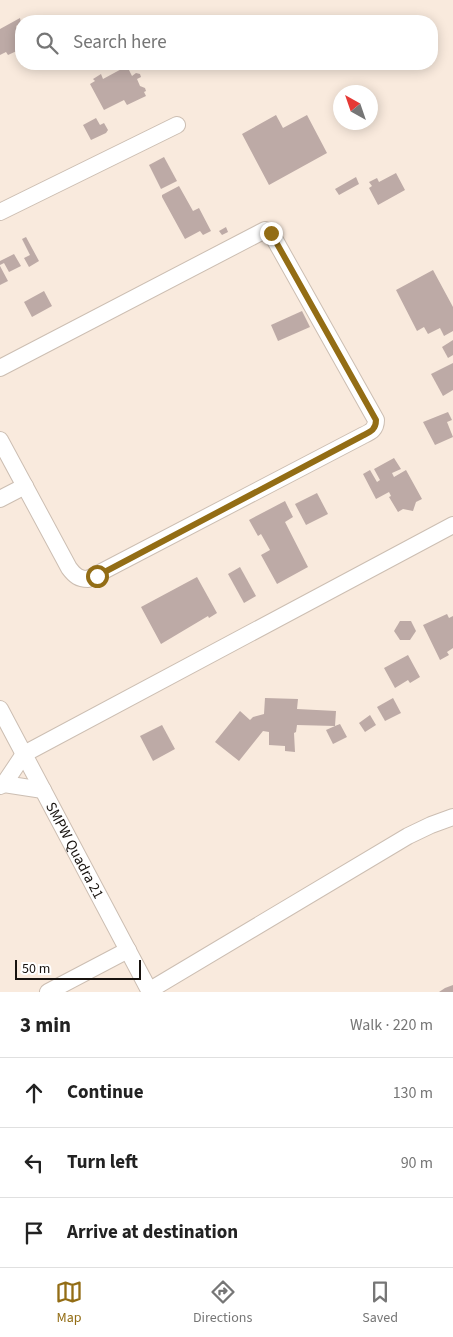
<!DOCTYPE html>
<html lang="en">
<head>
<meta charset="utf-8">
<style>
  body { margin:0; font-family:"Source Sans 3",sans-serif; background:#f6f6f6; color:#222 }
  .compass { position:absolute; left:333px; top:85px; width:45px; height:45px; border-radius:50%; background:#fff; box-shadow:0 2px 12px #0003; rotate:320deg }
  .scale { position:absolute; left:15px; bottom:12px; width:126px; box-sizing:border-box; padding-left:5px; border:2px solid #18130f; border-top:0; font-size:14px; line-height:18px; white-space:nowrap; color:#18130f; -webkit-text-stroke:4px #fff; paint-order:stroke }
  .stop { position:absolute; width:15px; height:15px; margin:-11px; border:4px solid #936d15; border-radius:50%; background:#fff }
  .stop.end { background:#936d15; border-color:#fff; box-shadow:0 1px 5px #0008 }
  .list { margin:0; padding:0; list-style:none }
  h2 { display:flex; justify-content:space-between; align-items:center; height:65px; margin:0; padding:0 20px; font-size:21px }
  h2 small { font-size:16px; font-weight:400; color:#767676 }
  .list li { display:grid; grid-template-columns:32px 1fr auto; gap:15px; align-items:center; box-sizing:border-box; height:70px; padding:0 20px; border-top:1px solid #e0e0e0 }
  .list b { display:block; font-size:19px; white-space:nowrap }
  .list em { font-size:16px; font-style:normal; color:#767676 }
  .icon { flex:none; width:28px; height:28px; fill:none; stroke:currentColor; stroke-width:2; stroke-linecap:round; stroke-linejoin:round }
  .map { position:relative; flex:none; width:453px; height:992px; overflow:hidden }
  .search { position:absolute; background:#fff; box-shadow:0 2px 12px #0003; left:15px; right:15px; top:15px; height:55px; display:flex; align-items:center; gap:12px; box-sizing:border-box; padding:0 18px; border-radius:20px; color:#767676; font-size:19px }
  .sheet { height:275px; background:#fff }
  nav { display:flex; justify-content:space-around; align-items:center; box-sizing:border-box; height:70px; border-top:1px solid #e0e0e0; background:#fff; font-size:14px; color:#767676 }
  nav a { display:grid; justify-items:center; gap:2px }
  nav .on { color:#936d15 }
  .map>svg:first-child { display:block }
</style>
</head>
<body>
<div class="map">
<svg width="453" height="992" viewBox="0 0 453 992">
  <rect width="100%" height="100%" fill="#f9eadd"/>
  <!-- building -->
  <g fill="#bdaaa6">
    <polygon points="20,18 21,23 16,26 21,36 21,49 8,55 6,52 0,55 0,29"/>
    <polygon points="127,66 132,76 136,73 140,74 141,77 137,79 140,86 145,88 146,91 144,92 146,96 127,105 124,100 104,110 90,84 95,81 93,79 101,74 103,79"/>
    <polygon points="276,115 283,128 307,115 327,153 269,185 242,134"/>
    <polygon points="96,118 100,125 104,123 108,130 106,133 91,140 83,125"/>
    <polygon points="164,157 177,181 161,189 149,165"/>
    <polygon points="396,173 405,190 378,205 369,188 372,186 369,182 377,178 379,182"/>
    <polygon points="356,177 359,184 339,195 335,189"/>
    <polygon points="179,186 193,211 199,208 211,231 203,235 200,231 185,239 162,197 162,195"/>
    <polygon points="226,227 228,232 222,235 219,231"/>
    <polygon points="26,237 39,261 29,267 24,258 30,255 22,239"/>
    <polygon points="14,254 21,266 9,272 4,263 0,265 0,261"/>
    <polygon points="0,266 8,281 0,285"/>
    <polygon points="433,270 453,307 453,331 444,336 440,328 428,334 424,327 417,331 396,290"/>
    <polygon points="44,291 52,306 32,317 24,302"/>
    <polygon points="302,311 310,327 278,341 271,325"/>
    <polygon points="453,340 453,355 448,358 442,347"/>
    <polygon points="453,363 453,390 443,396 431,374"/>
    <polygon points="448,412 452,420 447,422 453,437 435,445 423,422"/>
    <polygon points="394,458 401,469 392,473 394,477 406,470 422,499 416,502 413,511 403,509 398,512 389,497 391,496 389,492 376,499 363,474 370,470 377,482 380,480 374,469"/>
    <polygon points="317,493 328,514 306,525 295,504"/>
    <polygon points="285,501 293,517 285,522 308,567 277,584 261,555 270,550 261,534 258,536 249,520"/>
    <polygon points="240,567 256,596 244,603 228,574"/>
    <polygon points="197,577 217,613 209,618 208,616 161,644 141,607"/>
    <polygon points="447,614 449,618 453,616 453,648 447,652 449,655 440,660 423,625"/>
    <polygon points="400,621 411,621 416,631 410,640 400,640 394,631"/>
    <polygon points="408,655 420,677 410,683 408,680 395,688 384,668"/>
    <polygon points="265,698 298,699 297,709 336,711 335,726 340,724 347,737 333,744 326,730 335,726 297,725 296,732 294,733 295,752 285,751 285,746 269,745 269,732 263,731 239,761 215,742 240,711 250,720 253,717 264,714"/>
    <polygon points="393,698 401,713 385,721 377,707"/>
    <polygon points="370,715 376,725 365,732 359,723"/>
    <polygon points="162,725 175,749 153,761 140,736"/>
    <polygon points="453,985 453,992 439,992 445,988"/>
  </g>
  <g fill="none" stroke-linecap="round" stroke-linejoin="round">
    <defs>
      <g id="minor">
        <polyline points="0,212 177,125"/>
        <path d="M0,368L265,230L271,233L376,420C376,430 370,432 362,436L88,579C79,579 75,576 69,568L0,440"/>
        <polyline points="0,499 25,486"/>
        <path id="s1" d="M0,709L150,992"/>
        <polyline points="4,784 43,790"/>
        <polyline points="0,786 4,784 24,754 453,525"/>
        <polyline points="150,990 408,836 431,825 453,817"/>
        <polyline points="48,992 128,950"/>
      </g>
    </defs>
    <!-- minor casing -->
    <use href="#minor" stroke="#ccbeb2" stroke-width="18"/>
    <!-- minor -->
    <use href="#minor" stroke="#fff" stroke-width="16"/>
  </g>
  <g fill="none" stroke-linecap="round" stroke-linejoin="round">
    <!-- route -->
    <path stroke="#936d15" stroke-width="6" d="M97,576L362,436C370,432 376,430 376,420L271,233"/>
  </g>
  <g text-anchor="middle" stroke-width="4" stroke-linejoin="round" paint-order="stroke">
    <!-- street labels -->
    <g font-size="15" fill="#18130f" stroke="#fff">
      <text dy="5" stroke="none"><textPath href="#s1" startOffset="160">SMPW Quadra 21</textPath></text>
    </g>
  </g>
</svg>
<svg class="compass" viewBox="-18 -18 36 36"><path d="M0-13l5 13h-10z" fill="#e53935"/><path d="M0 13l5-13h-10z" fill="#767676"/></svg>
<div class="scale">50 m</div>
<div class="stop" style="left:97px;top:576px"></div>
<div class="stop end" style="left:271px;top:233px"></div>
<div class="search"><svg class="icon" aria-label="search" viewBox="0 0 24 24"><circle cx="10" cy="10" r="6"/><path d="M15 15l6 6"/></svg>Search here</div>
</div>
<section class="sheet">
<h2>3 min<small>Walk · 220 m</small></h2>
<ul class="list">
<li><svg class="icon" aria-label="ahead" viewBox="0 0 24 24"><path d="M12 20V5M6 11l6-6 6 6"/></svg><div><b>Continue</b></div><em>130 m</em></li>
<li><svg class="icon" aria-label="left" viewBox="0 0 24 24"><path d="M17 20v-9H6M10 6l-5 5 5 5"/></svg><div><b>Turn left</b></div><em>90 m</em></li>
<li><svg class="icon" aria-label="arrive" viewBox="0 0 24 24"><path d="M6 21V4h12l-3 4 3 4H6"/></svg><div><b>Arrive at destination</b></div></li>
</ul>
</section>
<nav>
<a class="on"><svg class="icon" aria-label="map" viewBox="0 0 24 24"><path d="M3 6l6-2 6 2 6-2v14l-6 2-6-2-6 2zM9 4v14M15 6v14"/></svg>Map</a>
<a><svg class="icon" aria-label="directions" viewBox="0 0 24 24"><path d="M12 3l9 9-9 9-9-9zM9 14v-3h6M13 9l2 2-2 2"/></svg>Directions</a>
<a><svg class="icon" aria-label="saved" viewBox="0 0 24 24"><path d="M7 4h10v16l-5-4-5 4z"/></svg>Saved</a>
</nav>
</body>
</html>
